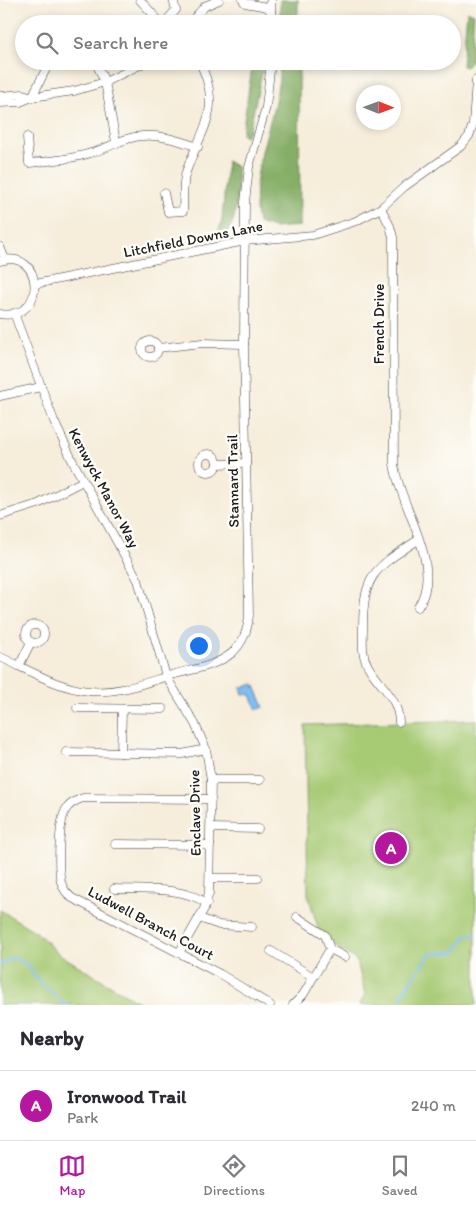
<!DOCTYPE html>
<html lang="en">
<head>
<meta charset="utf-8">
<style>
  body { margin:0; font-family:Itim,sans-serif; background:#f2f2f3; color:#2b2b33 }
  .compass { position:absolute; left:356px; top:85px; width:45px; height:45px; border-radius:50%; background:#fff; box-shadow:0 2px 8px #0003; rotate:91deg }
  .you { position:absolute; left:198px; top:645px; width:18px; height:18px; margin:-12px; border:4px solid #fff; border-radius:50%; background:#1a73e8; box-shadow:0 0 0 8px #1a73e833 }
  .badge { display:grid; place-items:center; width:32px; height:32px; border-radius:50%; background:#b5179e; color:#fff; font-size:16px; font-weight:700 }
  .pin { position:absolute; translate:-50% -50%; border:2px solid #fff; box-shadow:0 1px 5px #0006 }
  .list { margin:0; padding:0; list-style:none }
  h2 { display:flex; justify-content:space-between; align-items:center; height:65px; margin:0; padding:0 20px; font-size:21px }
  h2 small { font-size:16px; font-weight:400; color:#7c7c81 }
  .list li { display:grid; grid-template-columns:32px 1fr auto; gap:15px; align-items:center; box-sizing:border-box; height:70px; padding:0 20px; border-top:1px solid #e1e1e2 }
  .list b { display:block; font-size:19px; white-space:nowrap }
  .list p { margin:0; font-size:16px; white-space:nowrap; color:#7c7c81 }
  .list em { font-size:16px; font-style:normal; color:#7c7c81 }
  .icon { flex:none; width:28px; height:28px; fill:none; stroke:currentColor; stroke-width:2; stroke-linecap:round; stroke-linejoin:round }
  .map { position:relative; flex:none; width:476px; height:1005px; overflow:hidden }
  .search { position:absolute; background:#fff; box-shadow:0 2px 8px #0003; left:15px; right:15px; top:15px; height:55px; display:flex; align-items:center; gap:12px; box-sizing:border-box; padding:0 18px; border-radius:28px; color:#7c7c81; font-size:19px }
  .sheet { height:135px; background:#fff }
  nav { display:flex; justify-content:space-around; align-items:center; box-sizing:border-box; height:70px; border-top:1px solid #e1e1e2; background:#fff; font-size:14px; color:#7c7c81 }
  nav a { display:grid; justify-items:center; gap:2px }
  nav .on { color:#b5179e }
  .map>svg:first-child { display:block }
</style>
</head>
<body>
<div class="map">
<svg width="476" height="1005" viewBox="0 0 476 1005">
  <rect width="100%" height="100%" fill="#fdfcf7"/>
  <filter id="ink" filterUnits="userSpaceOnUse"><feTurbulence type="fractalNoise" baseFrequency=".02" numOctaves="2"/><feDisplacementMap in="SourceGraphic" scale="10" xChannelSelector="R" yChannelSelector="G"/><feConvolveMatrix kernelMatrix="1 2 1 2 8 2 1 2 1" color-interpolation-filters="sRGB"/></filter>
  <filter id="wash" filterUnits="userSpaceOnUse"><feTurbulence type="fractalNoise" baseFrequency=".0096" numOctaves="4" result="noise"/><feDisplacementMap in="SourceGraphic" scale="20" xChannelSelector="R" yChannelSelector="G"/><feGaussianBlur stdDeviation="1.12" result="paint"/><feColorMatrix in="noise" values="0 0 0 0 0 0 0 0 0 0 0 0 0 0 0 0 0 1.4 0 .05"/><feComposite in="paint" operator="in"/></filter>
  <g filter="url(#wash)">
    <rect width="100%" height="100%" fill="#f6edda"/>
    <!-- green -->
    <g fill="#a7ca74" stroke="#627348">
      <polygon points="476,720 476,1005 360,1005 365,994 357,961 320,934 308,895 305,725"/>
      <polygon points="0,910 36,932 59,954 143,1005 0,1005"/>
    </g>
    <!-- forest -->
    <g fill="#85ae66" stroke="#506541">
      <rect x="280" y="0" width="18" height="24"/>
      <polygon points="467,11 474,14 471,62 466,67 462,66"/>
      <polygon points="253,61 264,61 264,64 249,131 245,136 242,134"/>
      <path d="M280,61H299L300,226L273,228L258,223C246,168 280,116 280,61Z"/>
      <path d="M227,161L237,167C237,184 240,227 222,236L218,233L222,220Z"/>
    </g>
    <!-- water -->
    <polygon fill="#80bef4" stroke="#4e6d88" points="254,684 264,707 257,710 251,695 243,694 241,688"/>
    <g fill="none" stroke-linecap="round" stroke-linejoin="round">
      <!-- stream -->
      <g stroke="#80bef4" stroke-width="2.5">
        <polyline points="0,965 13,957 27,965 41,984 66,1005"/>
        <polyline points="401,1005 403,993 430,954 455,952 466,936 476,935"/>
      </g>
    </g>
  </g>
  <g filter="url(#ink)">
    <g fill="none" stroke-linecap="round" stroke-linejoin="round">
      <defs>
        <g id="street">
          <polyline points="140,0 160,22 167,20 176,10 173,0"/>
          <polyline points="243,0 245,3 267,7 271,12"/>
          <polyline points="271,0 271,24"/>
          <polyline points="189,24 205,6 219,0"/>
          <polyline points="95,61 105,82 116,142"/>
          <polyline points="0,96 23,94 32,97 74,91 105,82 148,61"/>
          <polyline points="32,97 50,61"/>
          <polyline points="0,103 20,102 32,97"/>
          <path d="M27,137L29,163C51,161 73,159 94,152C111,147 124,137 142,136C161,134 180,141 198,147"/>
          <path d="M164,193L168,212L183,211C184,199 182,184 186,172C201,129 224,110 199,61"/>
          <path d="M381,208L390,226L393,237L394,464C400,508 445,565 418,607"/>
          <polyline points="0,247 5,259"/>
          <path d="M0,261C44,247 48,322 0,314"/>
          <polyline points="35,284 245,241 313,235 356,221 381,208 404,187 461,146 469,136 473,124 476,80"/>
          <polyline points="14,313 54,421 73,462 138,580 166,676 195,724 206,749 211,780 209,893 204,909 179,953"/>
          <circle cx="150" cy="349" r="8"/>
          <polyline points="158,348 202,343 244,344"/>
          <polyline points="0,396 41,387"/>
          <circle cx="208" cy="463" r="9"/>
          <polyline points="217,464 246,463"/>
          <polyline points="0,516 38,504 83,481"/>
          <circle cx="35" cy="634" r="9"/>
          <path d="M0,657C29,670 57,688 89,691C120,694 146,682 175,674C194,669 216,666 232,653C243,643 248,629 249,615L244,344L245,202L249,167L266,107L271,61"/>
          <polyline points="19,666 31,642"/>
          <polyline points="77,708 163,709"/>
          <path d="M399,722C398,696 379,686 368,666C361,654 363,641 363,628C363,574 375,568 418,540"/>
          <polyline points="66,752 182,754 206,749"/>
          <polyline points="121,753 122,709"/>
          <polyline points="211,780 260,780"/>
          <path d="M211,799L83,798C77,800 71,803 67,808C58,819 58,868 61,882C63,889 67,894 72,898L220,974L270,1005"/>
          <polyline points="211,828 258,829"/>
          <polyline points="115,844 210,845"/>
          <polyline points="210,878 258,878"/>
          <path d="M114,889C144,890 180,886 207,903"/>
          <polyline points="199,918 219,925 252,927"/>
          <polyline points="330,949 345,957"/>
          <polyline points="271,951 313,977"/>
          <polyline points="293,1005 303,995 330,949 325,935 297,917"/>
        </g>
      </defs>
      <!-- street casing -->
      <use href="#street" stroke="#3d3b38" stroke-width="9"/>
      <!-- street -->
      <use href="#street" stroke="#fff" stroke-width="8"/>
    </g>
  </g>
  <g text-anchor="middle" stroke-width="5" stroke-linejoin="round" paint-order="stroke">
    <!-- street labels -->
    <g font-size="15" fill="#1c1c1c" stroke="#fdfcf7">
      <text transform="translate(193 239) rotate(-11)" y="5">Litchfield Downs Lane</text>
      <text transform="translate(379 324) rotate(-90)" y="5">French Drive</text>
      <text transform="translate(233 481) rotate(-91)" y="5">Stannard Trail</text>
      <text transform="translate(104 488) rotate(62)" y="5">Kenwyck Manor Way</text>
      <text transform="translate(195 813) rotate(-91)" y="5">Enclave Drive</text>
      <text transform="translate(151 923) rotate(28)" y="5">Ludwell Branch Court</text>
    </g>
  </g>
</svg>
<svg class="compass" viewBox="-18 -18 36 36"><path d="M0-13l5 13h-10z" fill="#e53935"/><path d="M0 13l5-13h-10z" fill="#7c7c81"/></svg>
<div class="you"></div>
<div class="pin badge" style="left:391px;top:848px">A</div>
<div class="search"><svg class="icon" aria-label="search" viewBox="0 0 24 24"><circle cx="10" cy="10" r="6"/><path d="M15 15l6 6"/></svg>Search here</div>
</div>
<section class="sheet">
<h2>Nearby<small></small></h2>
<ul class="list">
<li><span class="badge">A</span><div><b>Ironwood Trail</b><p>Park</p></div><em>240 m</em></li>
</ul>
</section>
<nav>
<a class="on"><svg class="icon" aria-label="map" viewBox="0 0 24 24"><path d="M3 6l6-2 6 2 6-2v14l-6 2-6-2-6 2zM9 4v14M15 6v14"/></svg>Map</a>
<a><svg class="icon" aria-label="directions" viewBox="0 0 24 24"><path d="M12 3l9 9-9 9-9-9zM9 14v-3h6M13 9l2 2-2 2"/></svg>Directions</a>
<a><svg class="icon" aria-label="saved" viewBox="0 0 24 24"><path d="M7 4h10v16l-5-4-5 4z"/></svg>Saved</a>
</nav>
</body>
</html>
